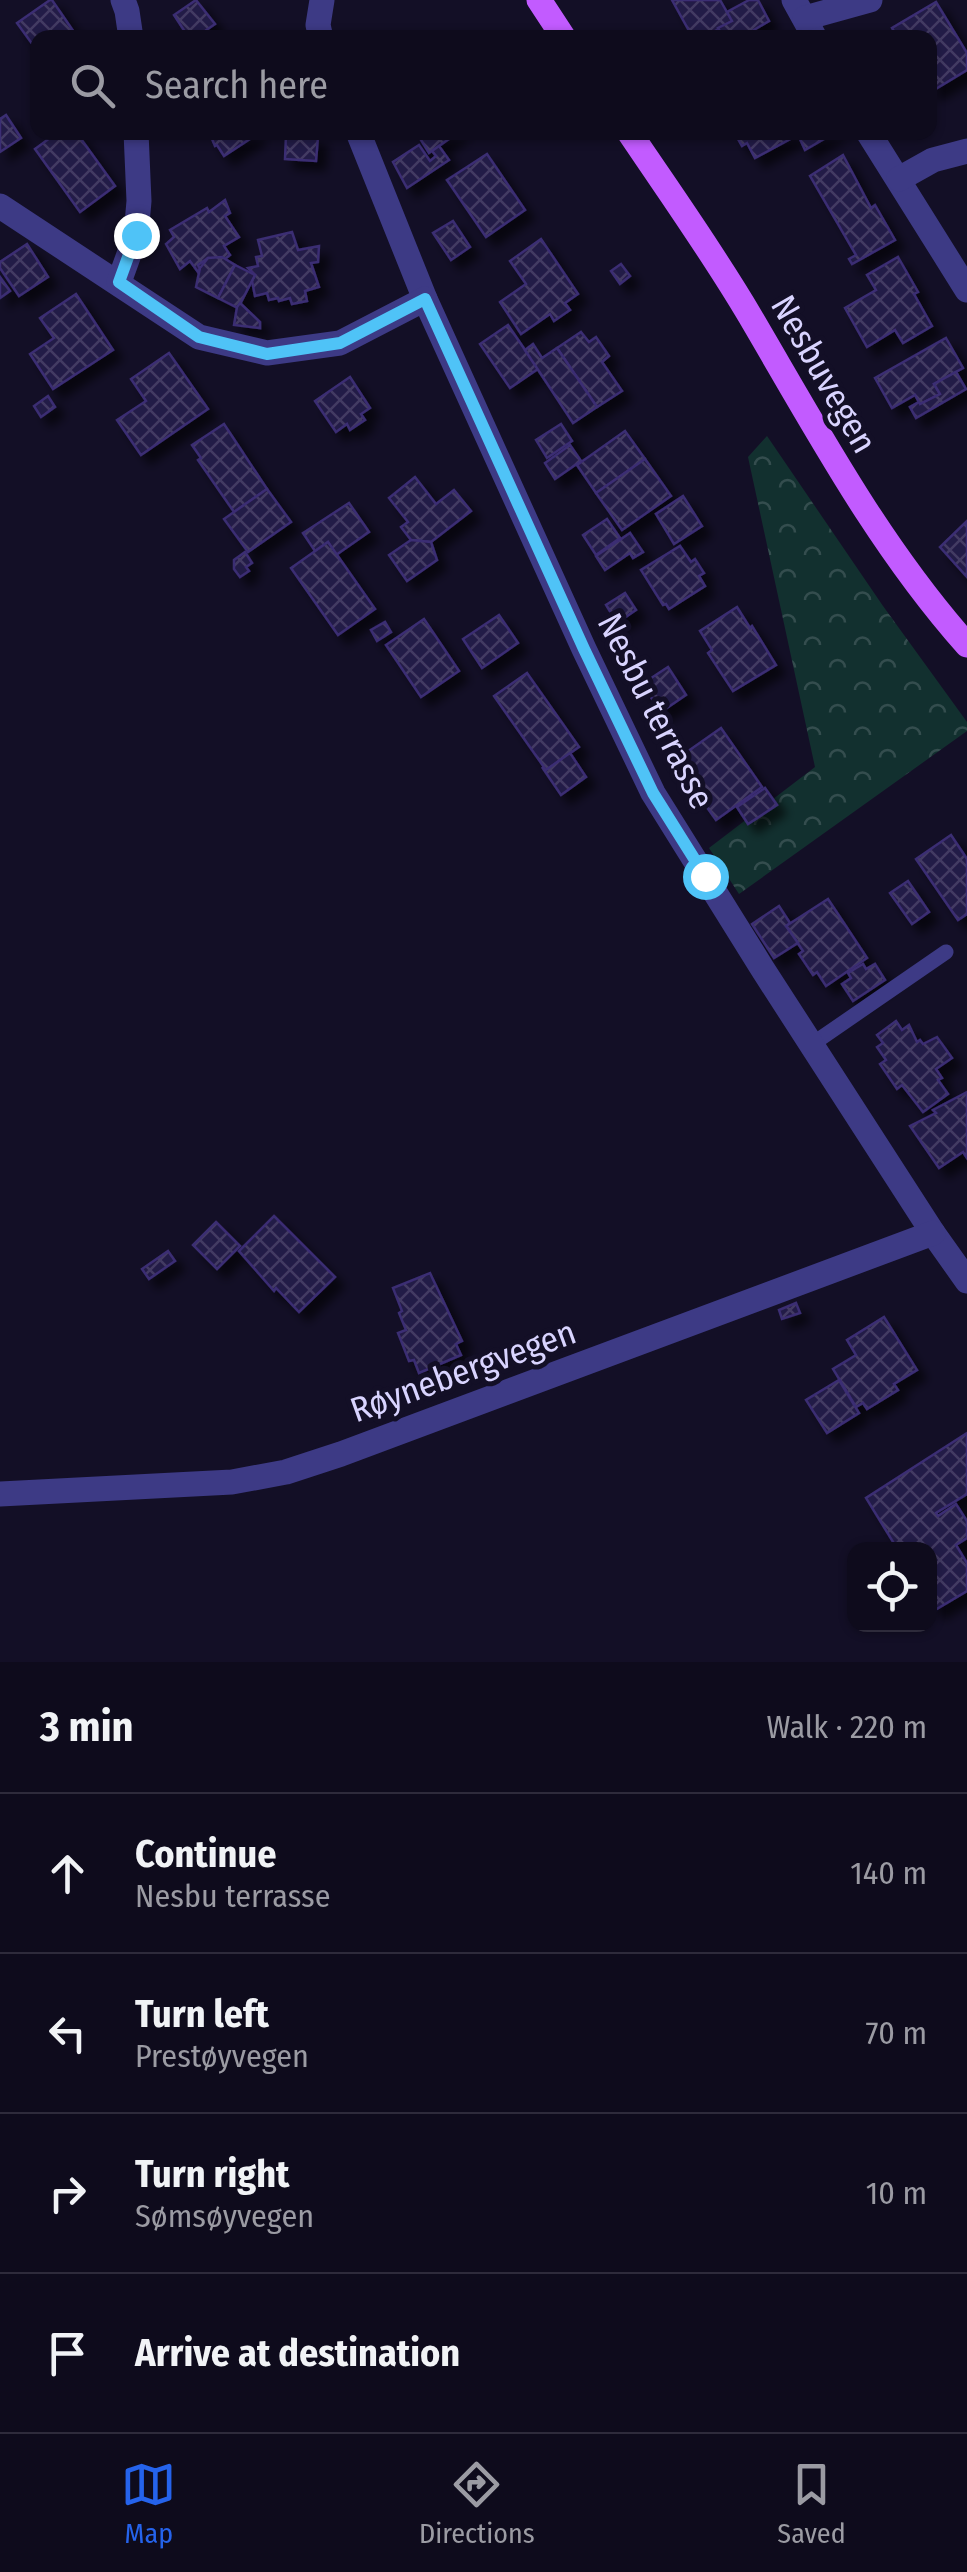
<!DOCTYPE html>
<html lang="en">
<head>
<meta charset="utf-8">
<style>
  body { margin:0; font-family:"Fira Sans Condensed",sans-serif; background:#1c1929; color:#f1f3f6 }
  .controls { position:absolute; right:30px; bottom:30px; display:grid; overflow:hidden; border-radius:20px; box-shadow:0 2px 8px #0004 }
  .controls button { width:90px; height:90px; display:grid; place-items:center; padding:0; border:0; border-bottom:2px solid #2e2b3b; background:#0e0b1c; color:#f1f3f6; font:50px sans-serif }
  .stop { position:absolute; width:30px; height:30px; margin:-22px; border:8px solid #4fc3f7; border-radius:50%; background:#fff }
  .stop.end { background:#4fc3f7; border-color:#fff; box-shadow:0 2px 10px #0008 }
  .list { margin:0; padding:0; list-style:none }
  h2 { display:flex; justify-content:space-between; align-items:center; height:130px; margin:0; padding:0 40px; font-size:42px }
  h2 small { font-size:32px; font-weight:400; color:#9b9ba3 }
  .list li { display:grid; grid-template-columns:65px 1fr auto; gap:30px; align-items:center; box-sizing:border-box; height:160px; padding:0 40px; border-top:2px solid #2e2b3b }
  .list b { display:block; font-size:38px; white-space:nowrap }
  .list p { margin:0; font-size:32px; white-space:nowrap; color:#9b9ba3 }
  .list em { font-size:32px; font-style:normal; color:#9b9ba3 }
  .icon { flex:none; width:55px; height:55px; fill:none; stroke:currentColor; stroke-width:2; stroke-linecap:round; stroke-linejoin:round }
  .map { position:relative; flex:none; width:967px; height:1662px; overflow:hidden }
  .search { position:absolute; background:#0e0b1c; box-shadow:0 2px 8px #0004; left:30px; right:30px; top:30px; height:110px; display:flex; align-items:center; gap:25px; box-sizing:border-box; padding:0 35px; border-radius:20px; color:#9b9ba3; font-size:38px }
  .sheet { height:770px; background:#0e0b1c }
  nav { display:flex; justify-content:space-around; align-items:center; box-sizing:border-box; height:140px; border-top:2px solid #2e2b3b; background:#0e0b1c; font-size:28px; color:#9b9ba3 }
  nav a { display:grid; justify-items:center; gap:5px }
  nav .on { color:#2563eb }
  .map>svg:first-child { display:block }
</style>
</head>
<body>
<div class="map">
<svg width="967" height="1662" viewBox="0 0 967 1662">
  <defs>
    <pattern id="forest-crowns" width="20" height="18" patternUnits="userSpaceOnUse" patternTransform="scale(2.5)"><rect width="20" height="18" fill="#12302f"/><path d="M2 6a3 3 0 1 1 6 0M12 15a3 3 0 1 1 6 0" fill="none" stroke="#344d4e"/></pattern>
    <pattern id="building-cross-hatch" width="8" height="8" patternUnits="userSpaceOnUse" patternTransform="scale(2.5)"><rect width="8" height="8" fill="#241b47"/><path d="M0 0l8 8M0 8l8-8" fill="none" stroke="#433b63"/></pattern>
    <filter id="shadow"><feDropShadow dx="9" dy="9" stdDeviation="5" flood-color="#0009"/></filter>
  </defs>
  <rect width="100%" height="100%" fill="#130f26"/>
  <!-- forest -->
  <polygon fill="url(#forest-crowns)" points="767,436 883,606 967,722 967,731 739,894 709,848 815,767 748,457"/>
  <!-- building -->
  <g fill="url(#building-cross-hatch)" stroke="#3b2d73" stroke-width="2.5" filter="url(#shadow)">
    <polygon points="50,0 52,0 78,38 38,38 38,52 17,23"/>
    <polygon points="196,0 215,24 195,38 189,38 174,15"/>
    <polygon points="672,0 720,0 732,21 703,38 693,38"/>
    <polygon points="749,0 758,0 769,21 740,38 724,38 718,28 732,21 727,12"/>
    <polygon points="936,2 967,53 967,70 934,90 930,90 930,38 898,38 892,28"/>
    <polygon points="6,115 21,138 0,152 0,119"/>
    <polygon points="58,132 76,132 115,186 80,212 35,149"/>
    <polygon points="209,132 255,132 256,135 224,156 217,145 215,146"/>
    <polygon points="416,132 459,132 429,153"/>
    <polygon points="734,132 797,132 796,136 755,158 747,143 742,146"/>
    <polygon points="805,132 836,132 805,150 800,139 806,136"/>
    <polygon points="286,135 318,137 316,161 285,159"/>
    <polygon points="419,145 430,161 436,156 432,151 439,146 449,160 407,188 393,162"/>
    <polygon points="487,154 525,210 486,237 447,180"/>
    <polygon points="843,155 871,208 875,205 895,240 852,264 849,259 856,255 810,176"/>
    <polygon points="225,200 230,213 225,216 239,237 224,246 230,255 225,259 208,258 198,265 200,269 198,272 190,261 180,269 166,244 174,237 170,230 207,208 209,212"/>
    <polygon points="453,221 470,247 451,260 433,233"/>
    <polygon points="292,232 298,250 319,246 318,262 311,263 319,287 305,291 307,301 292,304 290,298 279,301 278,298 269,300 267,293 255,296 252,281 255,275 248,268 258,266 256,257 262,256 258,240"/>
    <polygon points="541,239 578,294 565,303 570,310 554,321 550,314 521,334 500,302 526,284 510,261"/>
    <polygon points="27,244 48,277 19,296 0,268 0,262"/>
    <polygon points="222,257 235,265 218,298 196,287 200,268 208,258"/>
    <polygon points="898,257 918,292 914,294 932,326 903,343 895,330 867,347 845,308 876,290 867,275"/>
    <polygon points="621,264 630,276 620,284 611,271"/>
    <polygon points="235,265 255,275 238,308 218,298"/>
    <polygon points="0,277 10,291 0,298"/>
    <polygon points="76,294 113,350 53,389 30,354 54,338 40,318"/>
    <polygon points="240,303 260,322 260,328 234,325 237,307"/>
    <polygon points="508,325 538,369 510,388 480,344"/>
    <polygon points="581,332 589,342 596,337 609,356 602,362 622,391 597,407 557,348"/>
    <polygon points="946,338 963,368 934,384 940,394 920,404 915,395 892,408 875,378"/>
    <polygon points="533,344 542,358 557,348 597,407 573,423 525,350"/>
    <polygon points="169,353 208,409 141,455 117,420 146,401 131,379"/>
    <polygon points="956,372 966,389 916,418 910,407 919,402 920,404 940,394 934,384"/>
    <polygon points="350,377 370,408 361,414 365,420 350,430 347,424 336,432 315,401"/>
    <polygon points="48,396 55,407 41,417 34,406"/>
    <polygon points="224,424 267,489 234,512 198,460 201,458 192,445"/>
    <polygon points="561,424 572,441 547,458 536,440"/>
    <polygon points="625,431 645,459 596,493 577,465"/>
    <polygon points="570,445 581,461 555,479 545,463"/>
    <polygon points="645,459 671,496 622,530 596,493"/>
    <polygon points="415,477 436,504 454,490 471,511 431,542 411,540 401,527 408,522 389,498"/>
    <polygon points="267,489 291,522 248,552 224,519"/>
    <polygon points="683,496 702,526 674,544 656,514"/>
    <polygon points="349,503 369,532 336,555 328,542 315,551 303,533"/>
    <polygon points="607,519 620,538 596,555 583,535"/>
    <polygon points="967,521 967,577 940,547"/>
    <polygon points="630,533 643,552 633,558 630,553 605,570 596,556"/>
    <polygon points="411,540 431,542 437,560 407,581 389,555"/>
    <polygon points="328,542 375,609 338,635 291,568"/>
    <polygon points="680,546 691,562 695,559 704,573 699,576 705,586 669,609 666,604 663,605 641,570"/>
    <polygon points="245,552 252,563 246,567 249,571 240,577 234,569 234,560"/>
    <polygon points="625,593 636,610 617,623 606,605"/>
    <polygon points="737,607 750,628 752,626 776,665 733,691 708,653 712,650 700,631"/>
    <polygon points="499,615 518,643 482,668 463,639"/>
    <polygon points="424,619 459,671 421,697 386,645"/>
    <polygon points="385,622 391,632 377,641 371,630"/>
    <polygon points="668,667 686,695 661,712 642,684"/>
    <polygon points="527,673 579,747 546,770 494,696"/>
    <polygon points="721,728 762,787 716,820 674,761"/>
    <polygon points="570,753 586,777 561,795 542,767 546,770"/>
    <polygon points="765,788 777,805 748,824 737,807"/>
    <polygon points="951,835 967,859 967,914 958,920 916,859"/>
    <polygon points="908,881 929,912 912,924 890,893"/>
    <polygon points="828,899 867,958 826,986 817,972 813,975 799,954 803,951 786,926"/>
    <polygon points="779,906 790,923 786,926 798,943 774,958 752,924"/>
    <polygon points="863,964 866,969 875,964 885,980 853,1001 842,984 851,978 848,973"/>
    <polygon points="896,1021 902,1030 909,1025 917,1042 920,1040 923,1044 937,1037 952,1058 936,1069 942,1078 938,1080 948,1094 923,1112 902,1085 897,1089 880,1064 886,1060 877,1047 883,1043 877,1035"/>
    <polygon points="967,1092 967,1158 963,1152 939,1168 910,1126 936,1113 933,1110"/>
    <polygon points="274,1216 335,1277 299,1312 276,1288 274,1291 239,1251"/>
    <polygon points="216,1222 240,1246 217,1269 193,1245"/>
    <polygon points="168,1251 175,1261 149,1279 142,1269"/>
    <polygon points="430,1273 462,1341 456,1344 461,1355 419,1373 414,1360 409,1361 398,1333 406,1330 399,1313 402,1311 393,1288"/>
    <polygon points="796,1303 800,1313 782,1319 779,1310"/>
    <polygon points="884,1317 917,1370 894,1384 898,1390 867,1409 863,1403 856,1407 833,1369 856,1355 847,1340"/>
    <polygon points="839,1380 859,1413 827,1433 806,1400"/>
    <polygon points="967,1433 967,1494 936,1513 938,1516 956,1504 967,1521 967,1538 956,1545 967,1563 967,1591 935,1610 930,1601 930,1550 898,1550 866,1498"/>
  </g>
  <g fill="none" stroke-linecap="round" stroke-linejoin="round">
    <!-- lane -->
    <polyline stroke="#3d3a85" stroke-width="15" points="811,1045 946,952"/>
    <!-- street -->
    <g stroke="#3d3a85" stroke-width="25">
      <polyline points="123,0 127,11 131,38"/>
      <polyline points="794,0 815,38"/>
      <polyline points="805,18 870,0"/>
      <polyline points="321,38 318,25 322,0"/>
      <polyline points="358,132 425,299 584,649 653,793 762,968 933,1233 967,1281"/>
      <polyline points="868,132 967,290"/>
      <polyline points="899,179 933,160 967,151"/>
      <polyline points="0,206 199,337 267,353 340,343 425,299"/>
      <polyline points="119,282 136,235 139,201 136,132"/>
      <polyline points="0,1494 232,1482 286,1472 341,1454 933,1233"/>
    </g>
    <!-- primary -->
    <g stroke="#c25bff" stroke-width="25">
      <polyline points="539,0 564,38"/>
      <path d="M629,132C670,193 713,253 750,316C817,430 879,546 967,645"/>
    </g>
  </g>
  <g fill="none" stroke-linecap="round" stroke-linejoin="round">
    <!-- route -->
    <polyline stroke="#4fc3f7" stroke-width="12" points="136,235 119,282 199,337 267,354 340,343 425,299 584,649 653,793 705,876"/>
  </g>
  <g text-anchor="middle" stroke-width="10" stroke-linejoin="round" paint-order="stroke">
    <!-- street labels -->
    <g font-size="35" fill="#d9d4ff" stroke="#130f26">
      <text transform="translate(824 374) rotate(60)" y="12">Nesbuvegen</text>
      <text transform="translate(656 711) rotate(63)" y="12">Nesbu terrasse</text>
      <text transform="translate(463 1371) rotate(-20)" y="12">Røynebergvegen</text>
    </g>
  </g>
</svg>
<div class="controls">
<button><svg class="icon" aria-label="locate" viewBox="0 0 24 24"><circle cx="12" cy="12" r="6"/><path d="M12 2v4M12 18v4M2 12h4M18 12h4"/></svg></button>
</div>
<div class="stop" style="left:705px;top:876px"></div>
<div class="stop end" style="left:136px;top:235px"></div>
<div class="search"><svg class="icon" aria-label="search" viewBox="0 0 24 24"><circle cx="10" cy="10" r="6"/><path d="M15 15l6 6"/></svg>Search here</div>
</div>
<section class="sheet">
<h2>3 min<small>Walk · 220 m</small></h2>
<ul class="list">
<li><svg class="icon" aria-label="ahead" viewBox="0 0 24 24"><path d="M12 20V5M6 11l6-6 6 6"/></svg><div><b>Continue</b><p>Nesbu terrasse</p></div><em>140 m</em></li>
<li><svg class="icon" aria-label="left" viewBox="0 0 24 24"><path d="M17 20v-9H6M10 6l-5 5 5 5"/></svg><div><b>Turn left</b><p>Prestøyvegen</p></div><em>70 m</em></li>
<li><svg class="icon" aria-label="right" viewBox="0 0 24 24"><path d="M7 20v-9h11M14 6l5 5-5 5"/></svg><div><b>Turn right</b><p>Sømsøyvegen</p></div><em>10 m</em></li>
<li><svg class="icon" aria-label="arrive" viewBox="0 0 24 24"><path d="M6 21V4h12l-3 4 3 4H6"/></svg><div><b>Arrive at destination</b></div></li>
</ul>
</section>
<nav>
<a class="on"><svg class="icon" aria-label="map" viewBox="0 0 24 24"><path d="M3 6l6-2 6 2 6-2v14l-6 2-6-2-6 2zM9 4v14M15 6v14"/></svg>Map</a>
<a><svg class="icon" aria-label="directions" viewBox="0 0 24 24"><path d="M12 3l9 9-9 9-9-9zM9 14v-3h6M13 9l2 2-2 2"/></svg>Directions</a>
<a><svg class="icon" aria-label="saved" viewBox="0 0 24 24"><path d="M7 4h10v16l-5-4-5 4z"/></svg>Saved</a>
</nav>
</body>
</html>
